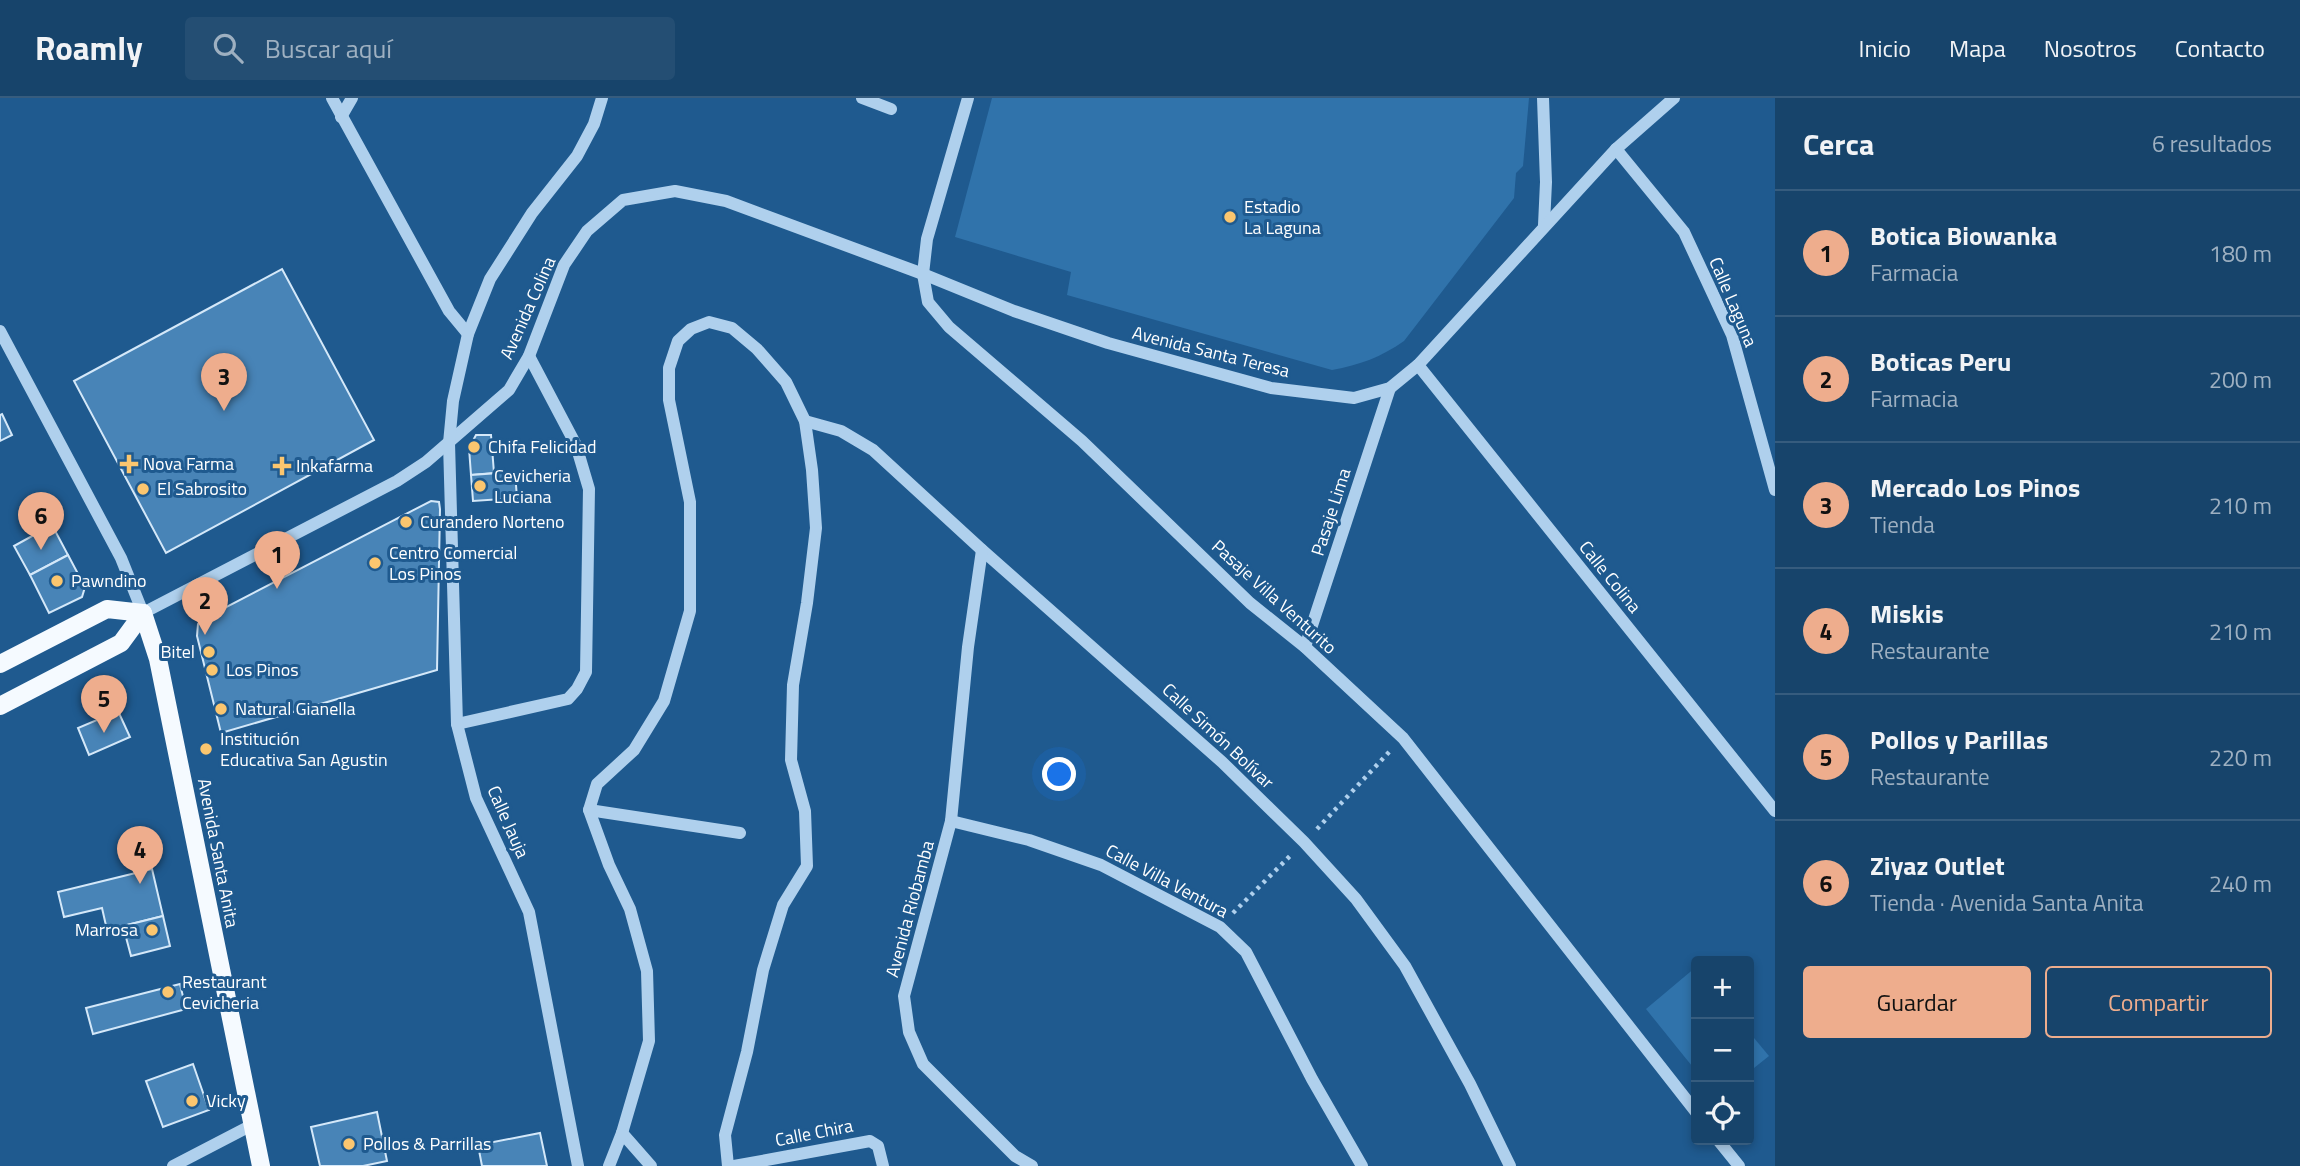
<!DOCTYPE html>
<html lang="es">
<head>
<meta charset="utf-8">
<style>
  body { margin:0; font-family:"Titillium Web",sans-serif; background:#244e73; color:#f1f3f6 }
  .controls { position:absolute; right:21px; bottom:21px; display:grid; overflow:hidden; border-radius:7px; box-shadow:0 4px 10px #0003 }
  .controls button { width:63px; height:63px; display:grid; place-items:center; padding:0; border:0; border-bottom:2px solid #365c7e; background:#17446b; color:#f1f3f6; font:35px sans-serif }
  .you { position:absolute; left:1060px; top:677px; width:24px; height:24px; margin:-18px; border:5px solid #fff; border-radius:50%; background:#1a73e8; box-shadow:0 0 0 10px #1a73e833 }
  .badge { display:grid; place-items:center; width:46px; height:46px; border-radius:50%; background:#eead8d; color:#111; font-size:23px; font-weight:700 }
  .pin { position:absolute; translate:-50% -58px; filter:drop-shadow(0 2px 4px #0008) }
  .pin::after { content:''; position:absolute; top:37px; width:24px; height:21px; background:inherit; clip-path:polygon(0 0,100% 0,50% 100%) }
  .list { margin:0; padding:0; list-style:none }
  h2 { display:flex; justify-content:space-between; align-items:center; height:91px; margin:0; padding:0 28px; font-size:30px }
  h2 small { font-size:23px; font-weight:400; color:#9eb0c1 }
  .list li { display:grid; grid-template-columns:46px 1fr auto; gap:21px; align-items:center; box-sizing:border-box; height:126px; padding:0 28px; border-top:2px solid #365c7e }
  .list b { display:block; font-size:26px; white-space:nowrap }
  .list p { margin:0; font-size:23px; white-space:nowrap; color:#9eb0c1 }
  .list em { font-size:23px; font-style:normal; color:#9eb0c1 }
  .actions { display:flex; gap:14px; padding:21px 28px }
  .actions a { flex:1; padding:16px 0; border:2px solid #eead8d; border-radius:7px; text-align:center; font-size:24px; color:#eead8d }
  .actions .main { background:#eead8d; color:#111 }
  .icon { flex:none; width:38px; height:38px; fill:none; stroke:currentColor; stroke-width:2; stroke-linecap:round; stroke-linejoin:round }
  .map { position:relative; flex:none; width:1775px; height:1068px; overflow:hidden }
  header { display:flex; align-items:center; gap:42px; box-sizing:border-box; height:98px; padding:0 35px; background:#17446b; border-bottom:2px solid #365c7e }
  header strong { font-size:33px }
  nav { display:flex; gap:38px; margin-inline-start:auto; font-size:24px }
  .search { width:490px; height:63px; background:#244e73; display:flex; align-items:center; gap:18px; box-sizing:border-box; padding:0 24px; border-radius:7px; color:#9eb0c1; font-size:26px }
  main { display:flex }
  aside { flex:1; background:#17446b }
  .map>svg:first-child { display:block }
</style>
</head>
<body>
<header>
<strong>Roamly</strong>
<div class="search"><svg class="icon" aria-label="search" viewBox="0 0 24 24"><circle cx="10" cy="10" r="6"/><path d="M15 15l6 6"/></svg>Buscar aquí</div>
<nav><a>Inicio</a><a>Mapa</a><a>Nosotros</a><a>Contacto</a></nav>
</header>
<main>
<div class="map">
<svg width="1775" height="1068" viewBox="0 0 1775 1068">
  <rect width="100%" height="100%" fill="#1f5a8f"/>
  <!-- green -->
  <g fill="#3073ab">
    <path d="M992,0H1529L1523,68L1516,75L1514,100L1404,243C1381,259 1360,267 1332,272L1067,197L1071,174L955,139Z"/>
    <polygon points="1696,869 1696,973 1646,911"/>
    <polygon points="1749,934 1769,958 1749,974"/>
  </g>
  <!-- building -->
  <g fill="#4884b7" stroke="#d4e8f9" stroke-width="2">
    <polygon points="282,171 374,342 166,455 74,283"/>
    <polygon points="2,316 12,337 0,343 0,317"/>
    <polygon points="476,337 491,337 494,375 471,377 469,350"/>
    <polygon points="515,374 517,400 473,403 471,377"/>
    <polygon points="431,403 439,404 440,411 437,572 221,635 197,538 198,526 205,520"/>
    <polygon points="52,427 68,457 30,477 14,448"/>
    <polygon points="68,457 85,489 82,499 49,515 30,477"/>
    <polygon points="118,613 130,639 89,657 78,630"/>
    <polygon points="152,771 163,818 107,832 102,810 64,819 58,794"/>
    <polygon points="163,818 170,848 131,858 123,828"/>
    <polygon points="180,886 186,911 93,936 86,910"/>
    <polygon points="193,966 209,1012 163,1029 146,983"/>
    <polygon points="377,1014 387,1063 363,1068 320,1068 311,1029"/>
    <polygon points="540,1035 547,1068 482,1068 478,1047"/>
  </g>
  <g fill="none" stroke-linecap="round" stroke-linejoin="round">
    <!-- path -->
    <g stroke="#afd0ed" stroke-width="4.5" stroke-dasharray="3.5 5" stroke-linecap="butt">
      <polyline points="1317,731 1390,653"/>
      <polyline points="1233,815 1291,757"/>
    </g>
    <!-- minor -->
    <g stroke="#afd0ed" stroke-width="12">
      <polyline points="332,0 449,213 468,236"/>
      <polyline points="862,0 891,11"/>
      <polyline points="968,0 927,141 923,176 928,204 949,229 1082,343 1250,505 1305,549 1403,640 1696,1014"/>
      <polyline points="1543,0 1546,84 1544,127"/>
      <polyline points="341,19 352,0"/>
      <polyline points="1616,51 1684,134 1732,237 1775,392"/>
      <polyline points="0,233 121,460 143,515 397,383 426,364 509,292 529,258 564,167 587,133 623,102 675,93 726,103 923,176 1014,213 1108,245 1271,290 1354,300 1390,290 1418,267 1616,51 1674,0"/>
      <polyline points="1418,267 1775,713"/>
      <polyline points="805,323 841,333 873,352 982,452 1222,664 1304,744 1356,801 1405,868 1470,986 1510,1068"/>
      <polyline points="982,452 968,549 951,723 904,898 909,934 923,966 1015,1058 1032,1068"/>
      <polyline points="1305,549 1390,290"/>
      <polyline points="457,626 568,601 577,591 586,574 589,391 576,347 529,258"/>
      <polyline points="589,712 740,735"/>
      <polyline points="951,723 1029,742 1101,767 1220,829 1246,854 1312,981 1362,1068"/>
      <polyline points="622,1035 651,1068"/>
      <polyline points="1718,1042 1739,1068"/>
      <polyline points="173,1068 252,1027"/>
      <polyline points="578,1068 529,814 476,700 457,626 449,345 453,303 468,236 490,181 532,115 577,58 594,26 602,0"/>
      <polyline points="609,1068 622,1035 649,943 647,873 630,811 609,767 589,712 597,686 634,652 664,603 690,513 690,404 669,302 669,270 678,243 691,231 709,224 732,230 757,251 786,284 805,323 812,372 816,430 807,505 793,587 791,662 805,713 807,768 783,807 763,872 747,954 725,1037 728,1068"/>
      <polyline points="734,1068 870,1043 878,1048 883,1068"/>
    </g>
    <!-- major -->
    <g stroke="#f5faff" stroke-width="18">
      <polyline points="143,515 158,561 261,1068"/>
      <polyline points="0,566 107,511 143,515"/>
      <polyline points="0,608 121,545 143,515"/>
    </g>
  </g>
  <!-- markers -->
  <g fill="#fbc66f" stroke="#1f5a8f" stroke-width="2.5">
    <circle cx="1230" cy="119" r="7"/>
    <circle cx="474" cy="349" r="7"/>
    <path d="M125.5 355.5h7v7h7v7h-7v7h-7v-7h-7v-7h7z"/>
    <path d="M278.5 357.5h7v7h7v7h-7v7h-7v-7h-7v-7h7z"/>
    <circle cx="480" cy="388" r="7"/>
    <circle cx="143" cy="391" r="7"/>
    <circle cx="406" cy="424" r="7"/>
    <circle cx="375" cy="465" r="7"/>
    <circle cx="57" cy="483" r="7"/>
    <circle cx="209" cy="554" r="7"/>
    <circle cx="212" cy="572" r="7"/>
    <circle cx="221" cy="611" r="7"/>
    <circle cx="206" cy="651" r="7"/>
    <circle cx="152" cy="832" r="7"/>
    <circle cx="168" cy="894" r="7"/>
    <circle cx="192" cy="1003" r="7"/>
    <circle cx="349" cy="1046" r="7"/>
  </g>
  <g text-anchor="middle" stroke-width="6" stroke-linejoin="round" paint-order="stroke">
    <!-- poi labels -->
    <g font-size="18" fill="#fff" stroke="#1f5a8f" text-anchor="start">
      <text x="1244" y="115">Estadio<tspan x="1244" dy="21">La Laguna</tspan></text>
      <text x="488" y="355">Chifa Felicidad</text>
      <text x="143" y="372">Nova Farma</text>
      <text x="296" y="374">Inkafarma</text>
      <text x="494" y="384">Cevicheria<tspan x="494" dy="21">Luciana</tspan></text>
      <text x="157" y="397">El Sabrosito</text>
      <text x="420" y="430">Curandero Norteno</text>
      <text x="389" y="461">Centro Comercial<tspan x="389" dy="21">Los Pinos</tspan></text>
      <text x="71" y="489">Pawndino</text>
      <text x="195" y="560" text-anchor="end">Bitel</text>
      <text x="226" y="578">Los Pinos</text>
      <text x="235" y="617">Natural Gianella</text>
      <text x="220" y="647">Institución<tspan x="220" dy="21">Educativa San Agustin</tspan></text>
      <text x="138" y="838" text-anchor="end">Marrosa</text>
      <text x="182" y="890">Restaurant<tspan x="182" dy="21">Cevicheria</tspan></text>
      <text x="206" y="1009">Vicky</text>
      <text x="363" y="1052">Pollos &amp; Parrillas</text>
    </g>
    <!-- street labels -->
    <g font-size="18" fill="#fff" stroke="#1f5a8f">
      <text transform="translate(1733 204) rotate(67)" y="6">Calle Laguna</text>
      <text transform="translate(528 210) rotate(-66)" y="6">Avenida Colina</text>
      <text transform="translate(1211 254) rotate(14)" y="6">Avenida Santa Teresa</text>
      <text transform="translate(1331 414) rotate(-72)" y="6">Pasaje Lima</text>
      <text transform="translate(1610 479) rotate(51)" y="6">Calle Colina</text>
      <text transform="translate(1274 499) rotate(42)" y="6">Pasaje Villa Venturito</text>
      <text transform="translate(1218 638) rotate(43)" y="6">Calle Simón Bolívar</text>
      <text transform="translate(508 724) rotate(66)" y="6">Calle Jauja</text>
      <text transform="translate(218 755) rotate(79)" y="6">Avenida Santa Anita</text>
      <text transform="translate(1167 783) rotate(28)" y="6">Calle Villa Ventura</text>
      <text transform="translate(910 811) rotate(-75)" y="6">Avenida Riobamba</text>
      <text transform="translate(814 1035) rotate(-11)" y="6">Calle Chira</text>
    </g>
  </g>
</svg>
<div class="controls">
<button>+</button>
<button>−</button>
<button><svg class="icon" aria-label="locate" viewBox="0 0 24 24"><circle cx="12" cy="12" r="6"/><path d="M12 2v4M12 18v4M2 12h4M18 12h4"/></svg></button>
</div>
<div class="you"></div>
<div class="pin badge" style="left:277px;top:491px">1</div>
<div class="pin badge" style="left:205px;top:537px">2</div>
<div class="pin badge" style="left:224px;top:313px">3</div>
<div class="pin badge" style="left:140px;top:786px">4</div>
<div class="pin badge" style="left:104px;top:635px">5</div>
<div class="pin badge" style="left:41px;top:452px">6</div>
</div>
<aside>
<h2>Cerca<small>6 resultados</small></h2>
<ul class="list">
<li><span class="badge">1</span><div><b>Botica Biowanka</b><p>Farmacia</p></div><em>180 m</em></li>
<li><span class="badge">2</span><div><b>Boticas Peru</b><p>Farmacia</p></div><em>200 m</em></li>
<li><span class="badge">3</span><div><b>Mercado Los Pinos</b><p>Tienda</p></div><em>210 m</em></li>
<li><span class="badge">4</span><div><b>Miskis</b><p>Restaurante</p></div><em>210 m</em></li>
<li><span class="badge">5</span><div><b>Pollos y Parillas</b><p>Restaurante</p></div><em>220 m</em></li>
<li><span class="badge">6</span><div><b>Ziyaz Outlet</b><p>Tienda · Avenida Santa Anita</p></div><em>240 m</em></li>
</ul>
<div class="actions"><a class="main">Guardar</a><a>Compartir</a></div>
</aside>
</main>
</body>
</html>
